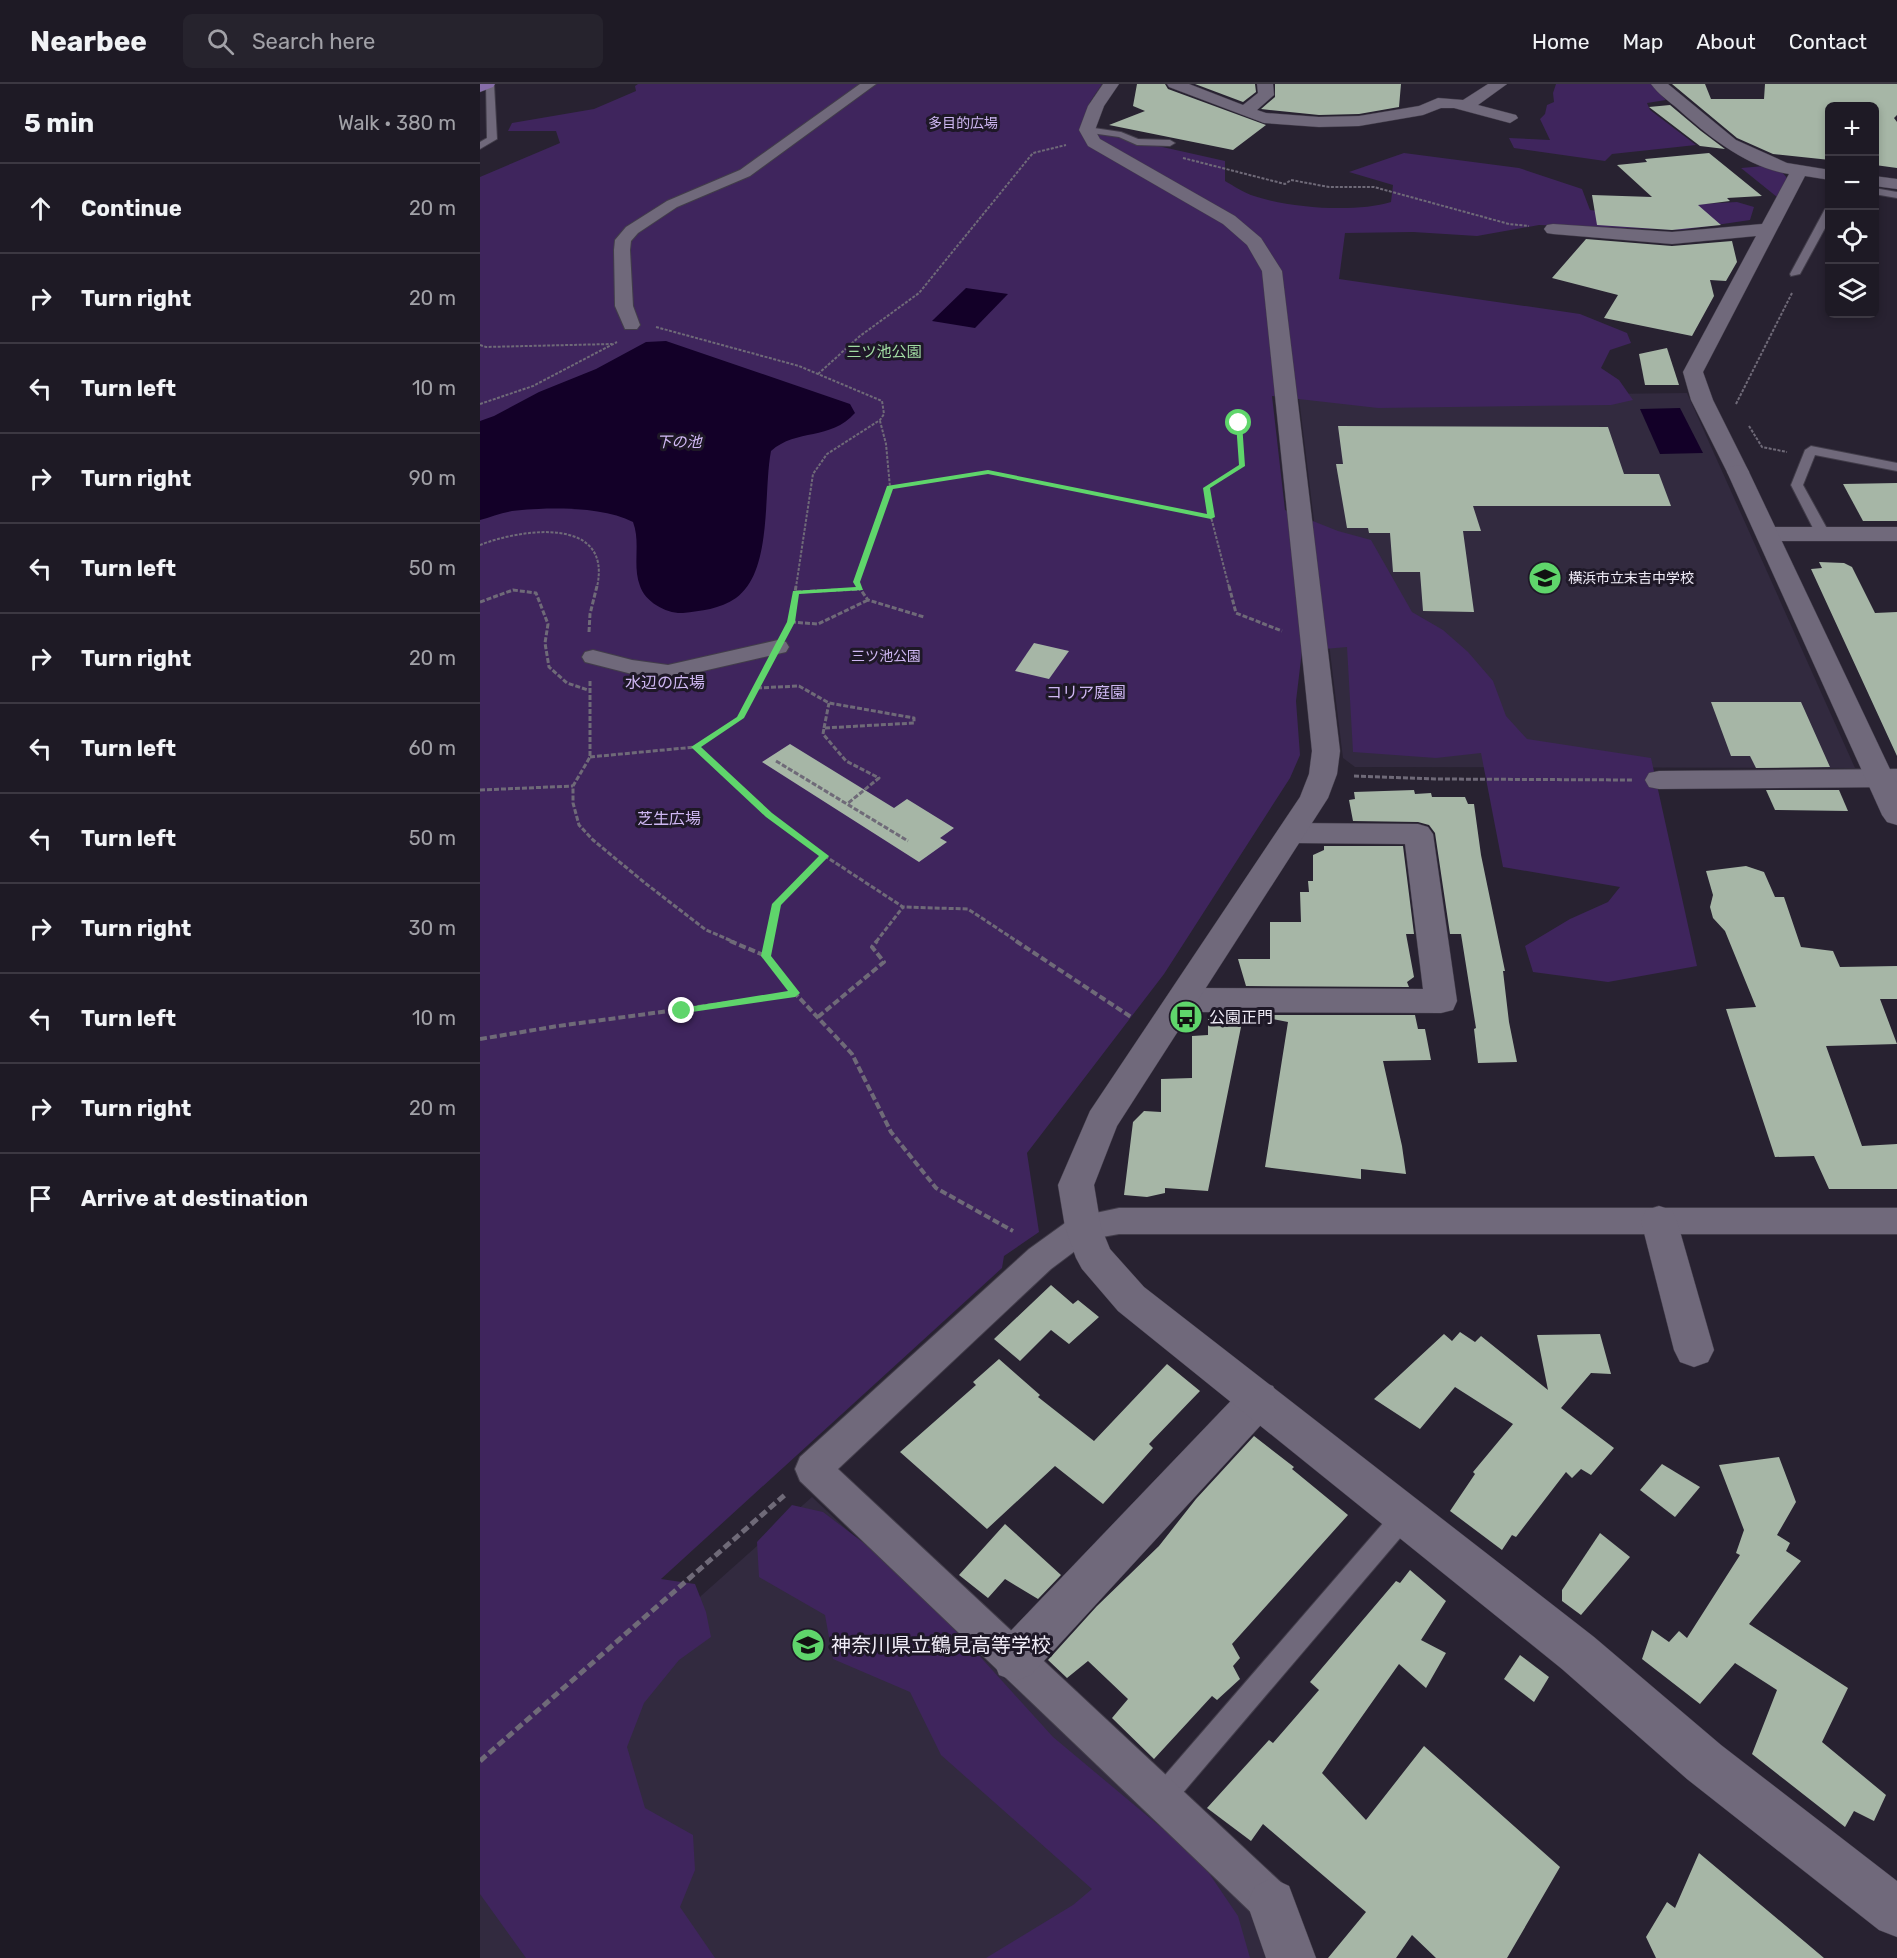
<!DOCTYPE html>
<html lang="en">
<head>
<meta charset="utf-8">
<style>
  body { margin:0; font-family:Rubik,"Noto Sans JP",sans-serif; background:#26232d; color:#f1f3f6 }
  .controls { position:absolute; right:18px; top:18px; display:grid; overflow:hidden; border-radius:9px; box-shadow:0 3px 9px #0003 }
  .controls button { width:54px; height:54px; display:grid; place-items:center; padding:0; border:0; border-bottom:2px solid #3c3842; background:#1e1a25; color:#f1f3f6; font:30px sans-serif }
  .stop { position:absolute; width:18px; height:18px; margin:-14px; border:4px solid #5fd56b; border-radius:50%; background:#fff }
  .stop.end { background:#5fd56b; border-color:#fff; box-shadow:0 2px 6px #0008 }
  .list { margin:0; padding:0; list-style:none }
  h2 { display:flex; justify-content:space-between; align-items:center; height:78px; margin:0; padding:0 24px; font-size:26px }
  h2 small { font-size:20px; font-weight:400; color:#a1a1a7 }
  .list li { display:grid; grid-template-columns:39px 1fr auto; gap:18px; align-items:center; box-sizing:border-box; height:90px; padding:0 24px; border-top:2px solid #3c3842 }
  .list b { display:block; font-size:22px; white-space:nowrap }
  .list em { font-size:20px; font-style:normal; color:#a1a1a7 }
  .icon { flex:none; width:33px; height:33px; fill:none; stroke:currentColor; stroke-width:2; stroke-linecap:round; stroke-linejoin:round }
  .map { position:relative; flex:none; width:1417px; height:1874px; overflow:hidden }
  header { display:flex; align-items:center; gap:36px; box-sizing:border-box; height:84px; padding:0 30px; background:#1e1a25; border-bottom:2px solid #3c3842 }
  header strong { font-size:28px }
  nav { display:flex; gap:33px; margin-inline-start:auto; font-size:21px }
  .search { width:420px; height:54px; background:#26232d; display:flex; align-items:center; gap:15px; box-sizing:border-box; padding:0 21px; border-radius:9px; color:#a1a1a7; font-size:22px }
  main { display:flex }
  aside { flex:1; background:#1e1a25 }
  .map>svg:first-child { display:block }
</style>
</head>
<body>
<header>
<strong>Nearbee</strong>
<div class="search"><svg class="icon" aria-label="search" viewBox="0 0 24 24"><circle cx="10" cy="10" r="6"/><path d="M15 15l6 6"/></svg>Search here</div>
<nav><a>Home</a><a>Map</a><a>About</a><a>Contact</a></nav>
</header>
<main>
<aside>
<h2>5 min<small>Walk · 380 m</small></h2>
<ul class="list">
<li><svg class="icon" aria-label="ahead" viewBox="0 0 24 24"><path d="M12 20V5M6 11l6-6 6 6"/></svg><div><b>Continue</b></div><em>20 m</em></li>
<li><svg class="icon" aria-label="right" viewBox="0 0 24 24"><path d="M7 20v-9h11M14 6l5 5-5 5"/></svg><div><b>Turn right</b></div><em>20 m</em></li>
<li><svg class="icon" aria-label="left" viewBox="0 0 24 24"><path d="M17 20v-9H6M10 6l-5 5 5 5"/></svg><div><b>Turn left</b></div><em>10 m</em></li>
<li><svg class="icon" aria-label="right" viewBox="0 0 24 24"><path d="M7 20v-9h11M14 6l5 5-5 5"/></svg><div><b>Turn right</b></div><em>90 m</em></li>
<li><svg class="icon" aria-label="left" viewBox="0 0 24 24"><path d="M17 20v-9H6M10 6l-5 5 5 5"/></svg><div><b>Turn left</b></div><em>50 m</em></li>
<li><svg class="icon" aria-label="right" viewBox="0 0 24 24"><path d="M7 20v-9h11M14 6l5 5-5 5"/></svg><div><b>Turn right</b></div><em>20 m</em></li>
<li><svg class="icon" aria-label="left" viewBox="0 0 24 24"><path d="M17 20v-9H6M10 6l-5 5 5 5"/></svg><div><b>Turn left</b></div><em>60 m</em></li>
<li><svg class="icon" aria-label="left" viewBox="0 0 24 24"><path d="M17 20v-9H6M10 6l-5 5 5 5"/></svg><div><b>Turn left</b></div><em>50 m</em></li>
<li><svg class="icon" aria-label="right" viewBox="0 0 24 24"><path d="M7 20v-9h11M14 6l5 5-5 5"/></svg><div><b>Turn right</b></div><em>30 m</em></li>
<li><svg class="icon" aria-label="left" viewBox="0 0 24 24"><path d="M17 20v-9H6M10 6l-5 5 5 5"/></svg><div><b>Turn left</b></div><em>10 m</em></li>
<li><svg class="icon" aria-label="right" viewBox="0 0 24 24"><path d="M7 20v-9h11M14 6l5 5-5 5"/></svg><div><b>Turn right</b></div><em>20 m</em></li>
<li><svg class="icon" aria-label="arrive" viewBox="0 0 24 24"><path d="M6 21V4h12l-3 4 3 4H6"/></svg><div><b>Arrive at destination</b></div></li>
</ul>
</aside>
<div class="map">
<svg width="1417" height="1874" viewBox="0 0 1417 1874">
  <rect width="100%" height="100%" fill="#282231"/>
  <!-- built -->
  <g fill="#322a3f">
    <polygon points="1207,309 1375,684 875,683 863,674 819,314"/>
    <polygon points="332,1413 775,1830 789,1874 0,1874 0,1709"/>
  </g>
  <!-- green -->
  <g fill="#3f255d">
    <path d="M158,0H622L610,18L602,45L745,77V97C754,102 764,109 774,112C810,124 875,129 911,118L913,101L869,88L924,69L1039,84L1102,105L1110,126L1140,130L1167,123L1257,118L1274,123L1270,136L1202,146L1059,141L997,152L933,148L865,149L859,195L1100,230L1147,249L1151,259L1130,266L1121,284L1139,296L1153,316L1131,321L898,324L792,312L805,426L858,447L891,456L932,528L963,546L988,568L1013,597L1026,632L1047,655L1171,674L1217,882L1128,898L1053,888L1045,862L1090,835L1128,818L1140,803L1023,783L1001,669L956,674L873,668L867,563L822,567L816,617L820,671L810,694L684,890L547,1069L559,1148L524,1172L522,1184L181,1495L215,1500L226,1528L231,1553L199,1576L164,1619L147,1663L165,1724L213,1751L215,1786L200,1823L235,1874H46L0,1810V93L80,59L76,47H28L32,39L114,25L156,7L155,2Z"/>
    <polygon points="1076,0 1171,0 1186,16 1167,19 1170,26 1216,61 1132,70 1125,77 1034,64 1029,54 1070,56 1060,35 1065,30 1067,21 1074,18 1073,9"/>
    <polygon points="1285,82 1302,88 1307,94 1297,113 1261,84"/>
    <polygon points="312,1421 343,1428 426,1491 573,1653 720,1776 758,1832 770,1874 506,1874 593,1821 612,1805 461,1671 430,1608 353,1575 345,1531 279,1493 277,1458"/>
  </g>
  <!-- water -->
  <g fill="#130028">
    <polygon points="486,204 528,210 495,244 452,237"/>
    <path d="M186,257L370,320L375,329C350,357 317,344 291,367C283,408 293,488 256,514C240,525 221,527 203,529C187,530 165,518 160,502C152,481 161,459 153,438C122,422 67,423 32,427C21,429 10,433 0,436V337L14,332L59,308L116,285L166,258Z"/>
    <polygon points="1200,324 1223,369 1180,370 1160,325"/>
  </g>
  <!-- building -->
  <g fill="#a6b6a6">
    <polygon points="657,0 685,0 688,5 786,41 753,66 629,41 665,27 653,22"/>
    <polygon points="715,0 775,0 776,8 763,18"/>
    <polygon points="795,0 921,0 919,23 879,30 839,31 781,25 795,13"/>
    <polygon points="1192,0 1225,0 1231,15 1284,15 1285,0 1417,0 1417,31 1414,34 1417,38 1417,84 1395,81 1395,22 1350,22 1350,76 1293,70 1257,54"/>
    <polygon points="1190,21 1221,47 1245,65 1220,62 1169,23"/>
    <polygon points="1229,69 1282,112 1247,114 1250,117 1218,121 1241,141 1192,146 1117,141 1112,111 1172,113 1137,81 1167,78 1165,75"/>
    <polygon points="1106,155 1192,162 1252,157 1257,178 1246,197 1230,196 1234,212 1212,252 1124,234 1138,211 1072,194"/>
    <polygon points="1187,264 1199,301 1165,301 1159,270"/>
    <polygon points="858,342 1128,343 1144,390 1179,390 1191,422 993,422 1001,447 983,447 994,528 943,527 940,488 913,488 910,449 889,449 888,444 867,444 856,380 863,380"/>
    <polygon points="1417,399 1417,437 1383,437 1363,400"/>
    <polygon points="1339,478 1364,479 1372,483 1395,529 1417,528 1417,672 1331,485 1342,484"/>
    <polygon points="554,559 589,567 569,595 535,587"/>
    <polygon points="1231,618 1321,618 1350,683 1276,684 1270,672 1251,672"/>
    <polygon points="310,660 414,724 427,715 474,744 460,754 467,758 439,778 282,678"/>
    <polygon points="934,706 935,710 951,709 952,713 985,713 988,720 994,720 1001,771 1025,887 1023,887 1029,938 1037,978 998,979 994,945 996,944 981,850 970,850 955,749 949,741 938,738 873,737 869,716 875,715 874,708"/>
    <polygon points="1286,706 1359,706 1368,727 1295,726"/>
    <polygon points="844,762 923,762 934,850 926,850 934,893 927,898 929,903 766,902 758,875 790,875 790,838 821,838 820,808 829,808 828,797 833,797 833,771 844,766"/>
    <polygon points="1266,782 1284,788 1295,813 1304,813 1321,863 1353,867 1360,883 1417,882 1417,915 1400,915 1417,960 1346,962 1382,1062 1417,1060 1417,1105 1349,1105 1334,1072 1295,1073 1246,925 1276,923 1245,847 1233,834 1230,823 1233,811 1226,787"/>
    <polygon points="773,931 935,931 938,945 945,945 951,976 903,977 922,1062 926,1090 881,1085 881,1095 785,1083 808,938"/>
    <polygon points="728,935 762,938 728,1107 685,1104 685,1109 667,1113 644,1111 653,1038 664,1027 681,1028 681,995 712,994 712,952 728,951"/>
    <polygon points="571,1201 593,1220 598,1216 619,1233 589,1260 571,1246 540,1277 514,1255"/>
    <polygon points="980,1248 995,1258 1001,1252 1068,1306 1057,1251 1120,1250 1131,1290 1111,1289 1081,1324 1134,1364 1111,1391 1101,1385 1092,1394 1086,1388 1036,1453 1032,1451 1022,1466 970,1427 995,1390 993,1388 1033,1340 975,1303 940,1345 894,1315 964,1250 972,1257"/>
    <polygon points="519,1275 560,1311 558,1313 614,1357 687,1280 720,1307 669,1360 673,1364 623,1420 575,1382 507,1445 420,1368 496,1301 493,1298"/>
    <polygon points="774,1352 814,1383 812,1385 868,1431 752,1560 760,1574 753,1582 760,1595 737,1616 732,1612 674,1675 632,1634 648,1615 608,1577 587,1594 568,1576 617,1522 679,1462 716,1415"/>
    <polygon points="1299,1373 1316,1418 1297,1451 1310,1459 1306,1467 1321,1477 1269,1540 1368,1604 1342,1658 1406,1711 1394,1737 1374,1727 1365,1743 1272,1670 1297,1606 1255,1579 1220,1620 1162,1575 1172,1546 1189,1558 1199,1547 1207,1554 1260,1471 1256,1469 1264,1446 1239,1381"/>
    <polygon points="1182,1380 1220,1403 1195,1433 1160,1406"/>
    <polygon points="525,1440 581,1491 558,1515 525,1495 508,1514 479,1491"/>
    <polygon points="1120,1449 1150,1473 1101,1531 1082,1517 1082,1506"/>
    <polygon points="930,1486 966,1517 941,1556 966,1569 946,1604 919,1580 842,1689 886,1736 944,1662 1080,1783 1027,1874 956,1874 932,1851 916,1874 848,1874 886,1828 783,1740 771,1757 727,1724 789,1656 793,1659 839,1606 830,1598 916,1497 920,1499"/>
    <polygon points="1040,1571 1069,1593 1054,1618 1024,1595"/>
    <polygon points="1219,1769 1344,1874 1176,1874 1166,1853 1187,1818 1195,1824"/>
  </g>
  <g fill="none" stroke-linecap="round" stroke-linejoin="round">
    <defs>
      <g id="service">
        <polygon points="6,0 14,0 17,55 0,65 0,58 7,54"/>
        <polygon points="607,43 641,48 658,55 690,56 695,59 690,62 657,61 639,53 604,48 604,44"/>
        <polygon points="1394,104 1417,108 1417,114 1394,110"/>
        <polygon points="1350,122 1350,135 1320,190 1311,192 1310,190 1345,125"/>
        <polygon points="1331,362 1417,379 1417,387 1335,371 1323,401 1350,450 1343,454 1336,450 1311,401 1325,366"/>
        <polygon points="925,1420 933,1423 937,1431 933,1439 690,1724 681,1728 672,1724 668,1715 672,1706 917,1423"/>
      </g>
      <g id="pedestrian">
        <polygon points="380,0 396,0 270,92 197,123 158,149 151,157 150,166 153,222 160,241 157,245 145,245 135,222 134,166 135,156 146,143 187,117 260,86"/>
        <polygon points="298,556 306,558 309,563 306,568 188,595 152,590 105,578 102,573 105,568 113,566 152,576 188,581"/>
        <polygon points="639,1124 1417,1124 1417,1150 639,1150 611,1155 571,1185 358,1385 807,1804 813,1819 807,1834 792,1840 777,1834 320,1397 315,1385 320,1373 549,1165 592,1134"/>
      </g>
      <g id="minor">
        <polygon points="687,0 709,0 763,21 778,9 777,0 793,0 794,11 777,26 786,29 839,33 879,32 939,22 958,14 983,16 1008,0 1027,0 998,21 1036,31 1038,34 1030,39 974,24 961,24 943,31 879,42 839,43 784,39 689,3"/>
        <path d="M1171,0H1188L1256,56L1307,79L1350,86V96L1325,92L1223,288L1233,316L1269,388L1266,393L1258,395L1250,393L1247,388L1211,316L1203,288L1276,152L1192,160L1073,150L1067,149L1064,145L1067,141L1073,140L1192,148L1282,140L1309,90C1268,84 1228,52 1198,25C1189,17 1178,10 1171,0Z"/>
        <polygon points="1394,92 1417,95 1417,105 1394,102"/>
        <polygon points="1288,443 1417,443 1417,457 1288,457 1280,455 1276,450 1280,445"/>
        <polygon points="1417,685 1417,703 1179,705 1169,703 1165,696 1169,689 1179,687"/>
        <polygon points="812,739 938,740 948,743 953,750 977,917 973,926 961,929 703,928 691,925 687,916 691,907 703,904 943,905 925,760 812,759 802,756 797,749 802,742"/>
        <polygon points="1179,1122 1192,1126 1197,1137 1234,1266 1228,1278 1214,1283 1200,1278 1194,1266 1161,1137 1166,1126"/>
        <polygon points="779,1297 793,1302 799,1315 793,1328 551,1591 535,1597 519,1591 513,1575 519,1559 765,1302"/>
        <polygon points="792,1794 809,1802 836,1874 786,1874 767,1819 775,1802"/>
      </g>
      <g id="tertiary">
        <polygon points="623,0 639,0 624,22 615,46 620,55 755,132 781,154 802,187 860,667 857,690 848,714 637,1042 614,1101 621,1143 630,1165 664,1203 1114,1553 1241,1661 1417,1797 1417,1853 1399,1846 1207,1695 1082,1585 638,1227 602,1185 596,1174 585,1143 578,1101 610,1027 820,713 829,690 832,667 782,187 767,161 743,140 608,62 599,46 608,22"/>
        <polygon points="1258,381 1266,383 1269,388 1417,700 1417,741 1407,738 1402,731 1247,388 1250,383"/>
      </g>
      <polygon id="primary" points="0,0 15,0 13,3 0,8"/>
    </defs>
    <!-- service casing -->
    <use href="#service" stroke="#423d4a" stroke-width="2"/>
    <!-- pedestrian casing -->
    <use href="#pedestrian" stroke="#423d4a" stroke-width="2"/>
    <!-- minor casing -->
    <use href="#minor" stroke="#423d4a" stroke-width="1"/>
    <!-- tertiary casing -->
    <use href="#tertiary" stroke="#423d4a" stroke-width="1"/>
    <!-- primary casing -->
    <use href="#primary" stroke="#423d4a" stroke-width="1"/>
    <!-- path-far3 -->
    <g stroke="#6f6a78" stroke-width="2" stroke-dasharray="3 1.5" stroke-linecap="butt">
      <polyline points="703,74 805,100 811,96 849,103 894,103 1029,140 1049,142"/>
      <polyline points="176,243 319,282 402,317 404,330 400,336 347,370 333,390 316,503"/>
      <polyline points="0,261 6,263 132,260"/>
      <polyline points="338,290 380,252 439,209 553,69 586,61"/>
      <polyline points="0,320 53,302 137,258"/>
      <polyline points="1256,320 1312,209"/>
      <polyline points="1269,342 1282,363 1307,368"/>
      <polyline points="410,403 508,388 731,433"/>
      <path d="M0,461C40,445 133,431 117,503"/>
      <polyline points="379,503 376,498 410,403 406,360 400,337"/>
      <polyline points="749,503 731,433 727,404 762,382 759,339"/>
    </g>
    <!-- path-far2 -->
    <g stroke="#6f6a78" stroke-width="3" stroke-dasharray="5 2" stroke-linecap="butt">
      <polyline points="378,502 388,516 444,533"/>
      <polyline points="749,502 756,529 802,547"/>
      <polyline points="316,508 380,505"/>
      <polyline points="0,518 33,506 56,509 68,540 65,559 69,583 87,599 108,606"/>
      <polyline points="311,538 338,540 388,516"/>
      <polyline points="310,541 316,502"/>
      <polyline points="109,548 110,530 117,502"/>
      <polyline points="110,597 110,673 93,702 93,719 99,741 113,756 165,799 226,846 254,858"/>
      <polyline points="277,604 319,602 349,619 434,634 434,639 344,644 343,650 366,677 399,694 367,720"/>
      <polyline points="344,644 349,619"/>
      <polyline points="216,663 289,731 345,772 423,823 488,825 538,858"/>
      <polyline points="110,673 215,663 260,634 282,592"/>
      <polyline points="296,677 428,757"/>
      <polyline points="874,692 955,695 1152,696"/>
      <polyline points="0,706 93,702"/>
      <polyline points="289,858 297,820 345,772"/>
      <polyline points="396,858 423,823"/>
    </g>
    <!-- path-far1 -->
    <g stroke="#6f6a78" stroke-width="4" stroke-dasharray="7 3" stroke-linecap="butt">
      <polyline points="250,857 286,872"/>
      <polyline points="289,857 286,872 311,905 372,970 411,1048 456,1104 533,1147"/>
      <polyline points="536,857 651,933"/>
      <polyline points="338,933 404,878 392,863 397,857"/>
      <polyline points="0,955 78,942 314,910"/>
    </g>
    <!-- path -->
    <polyline stroke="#6f6a78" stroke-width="5" stroke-dasharray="8 4" stroke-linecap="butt" points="0,1677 307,1409"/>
    <!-- service -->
    <use href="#service" fill="#70697b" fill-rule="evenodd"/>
    <!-- pedestrian -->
    <use href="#pedestrian" fill="#70697b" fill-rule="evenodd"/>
    <!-- minor -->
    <use href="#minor" fill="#70697b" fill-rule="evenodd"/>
    <!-- tertiary -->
    <use href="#tertiary" fill="#70697b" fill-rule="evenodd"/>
    <!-- primary -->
    <use href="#primary" fill="#866da9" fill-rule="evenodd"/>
  </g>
  <!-- route -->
  <polygon fill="#5fd56b" points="759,337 762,339 765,382 730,404 735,433 731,435 508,390 413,405 380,498 383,506 319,510 315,538 264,634 221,663 292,729 349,772 301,821 291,872 320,909 315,913 198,930 197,927 202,924 308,907 281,872 292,820 339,772 286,733 211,663 257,633 307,538 313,507 376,503 373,498 407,402 508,386 727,430 723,404 759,381 756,339"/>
  <!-- icons -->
  <defs>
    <symbol id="school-disc" viewBox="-11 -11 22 22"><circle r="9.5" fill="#5fd56b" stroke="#1e1827"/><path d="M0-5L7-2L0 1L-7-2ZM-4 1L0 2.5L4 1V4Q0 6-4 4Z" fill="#111"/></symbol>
    <symbol id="bus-disc" viewBox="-11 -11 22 22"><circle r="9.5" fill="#5fd56b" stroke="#1e1827"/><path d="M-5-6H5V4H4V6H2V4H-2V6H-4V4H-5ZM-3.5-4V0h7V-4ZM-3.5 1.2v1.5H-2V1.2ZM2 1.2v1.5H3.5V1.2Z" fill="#111"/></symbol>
  </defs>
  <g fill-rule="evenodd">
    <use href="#school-disc" x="1046" y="475" width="38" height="38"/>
    <use href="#bus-disc" x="687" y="914" width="38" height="38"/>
    <use href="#school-disc" x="309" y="1542" width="38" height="38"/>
  </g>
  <g text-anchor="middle" stroke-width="6" stroke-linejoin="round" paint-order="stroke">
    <!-- far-park labels -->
    <g font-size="14" fill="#ceb7f2" stroke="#1e1827">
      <text x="483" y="44">多目的広場</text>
      <text x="406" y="577">三ツ池公園</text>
    </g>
    <!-- far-poi labels -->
    <g font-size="14" fill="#f1edf8" stroke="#1e1827" text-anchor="start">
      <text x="1088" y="499">横浜市立末吉中学校</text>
    </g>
    <!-- far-neighbourhood labels -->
    <g font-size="15" fill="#a1dca3" stroke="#1e1827">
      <text x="404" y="273">三ツ池公園</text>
    </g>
    <!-- far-water labels -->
    <g font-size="15" font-style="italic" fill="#d3bbf7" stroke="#1e1827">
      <text x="199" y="363">下の池</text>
    </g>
    <!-- park labels -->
    <g font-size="16" fill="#ceb7f2" stroke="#1e1827">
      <text x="185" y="604">水辺の広場</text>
      <text x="606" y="614">コリア庭園</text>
      <text x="189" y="740">芝生広場</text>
    </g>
    <!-- poi labels -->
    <g font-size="16" fill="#f1edf8" stroke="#1e1827" text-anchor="start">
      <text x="729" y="939">公園正門</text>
    </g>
    <!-- near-poi labels -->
    <g font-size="20" fill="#f1edf8" stroke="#1e1827" text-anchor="start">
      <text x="351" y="1568">神奈川県立鶴見高等学校</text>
    </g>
  </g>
</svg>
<div class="controls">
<button>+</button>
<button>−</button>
<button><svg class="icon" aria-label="locate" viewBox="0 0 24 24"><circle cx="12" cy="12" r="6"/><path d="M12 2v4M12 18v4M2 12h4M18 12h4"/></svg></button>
<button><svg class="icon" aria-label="layers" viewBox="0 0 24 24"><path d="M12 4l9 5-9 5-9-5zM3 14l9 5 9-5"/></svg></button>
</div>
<div class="stop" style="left:759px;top:339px"></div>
<div class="stop end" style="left:202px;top:927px"></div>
</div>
</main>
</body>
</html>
